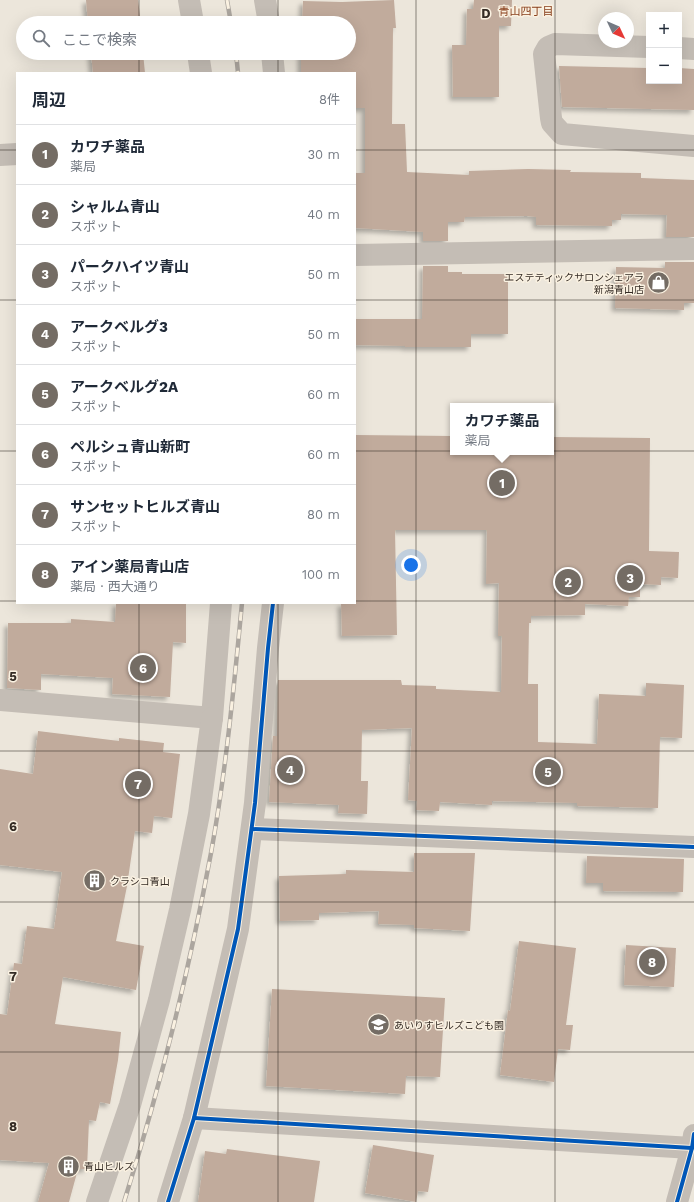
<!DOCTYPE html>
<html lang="ja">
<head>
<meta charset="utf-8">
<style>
  body { margin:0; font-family:"Work Sans","Noto Sans JP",sans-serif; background:#f6f6f7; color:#1f2937 }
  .controls { position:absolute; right:12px; top:12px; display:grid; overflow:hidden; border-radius:0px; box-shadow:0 4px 16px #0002 }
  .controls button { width:36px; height:36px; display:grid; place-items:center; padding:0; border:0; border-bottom:1px solid #e0e1e3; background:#fff; color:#1f2937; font:20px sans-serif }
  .compass { position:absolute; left:598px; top:12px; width:36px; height:36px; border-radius:50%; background:#fff; box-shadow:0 4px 16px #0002; rotate:134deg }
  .you { position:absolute; left:411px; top:565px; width:14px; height:14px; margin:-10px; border:3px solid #fff; border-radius:50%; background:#1a73e8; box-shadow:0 0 0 6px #1a73e833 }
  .badge { display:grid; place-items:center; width:26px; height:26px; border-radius:50%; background:#746c64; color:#fff; font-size:13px; font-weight:700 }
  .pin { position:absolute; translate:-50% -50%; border:2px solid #fff; box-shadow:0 1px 4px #0006 }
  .popup { position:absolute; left:450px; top:403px; width:104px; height:52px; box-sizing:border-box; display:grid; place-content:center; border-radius:0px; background:#fff; filter:drop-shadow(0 1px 3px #0005); font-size:13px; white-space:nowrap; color:#747a83 }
  .popup b { font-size:15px; color:#1f2937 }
  .popup::after { content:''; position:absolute; left:50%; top:100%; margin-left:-8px; border:8px solid transparent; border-top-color:#fff }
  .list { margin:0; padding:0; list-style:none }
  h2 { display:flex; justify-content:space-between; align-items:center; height:52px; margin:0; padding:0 16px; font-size:17px }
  h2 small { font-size:13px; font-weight:400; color:#747a83 }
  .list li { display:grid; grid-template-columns:26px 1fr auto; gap:12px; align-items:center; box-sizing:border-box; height:60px; padding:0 16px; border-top:1px solid #e0e1e3 }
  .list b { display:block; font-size:15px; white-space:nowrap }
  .list p { margin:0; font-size:13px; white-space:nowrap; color:#747a83 }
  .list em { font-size:13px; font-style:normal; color:#747a83 }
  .icon { flex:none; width:22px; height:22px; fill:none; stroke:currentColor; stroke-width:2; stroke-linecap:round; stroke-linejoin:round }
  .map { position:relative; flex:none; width:694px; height:1202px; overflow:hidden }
  .search { position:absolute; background:#fff; box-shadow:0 4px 16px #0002; left:16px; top:16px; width:340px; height:44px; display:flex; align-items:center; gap:10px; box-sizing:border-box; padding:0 14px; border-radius:22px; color:#747a83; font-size:15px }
  .panel { position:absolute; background:#fff; box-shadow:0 4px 16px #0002; left:16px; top:72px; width:340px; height:532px; border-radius:0px }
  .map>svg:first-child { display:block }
</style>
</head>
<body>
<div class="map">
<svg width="694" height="1202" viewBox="0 0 694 1202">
  <defs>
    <filter id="shadow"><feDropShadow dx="-3.5" dy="3.5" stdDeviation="2" flood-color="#0004"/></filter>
  </defs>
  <rect width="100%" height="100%" fill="#ece6db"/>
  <!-- building -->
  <g fill="#c1ab9c" filter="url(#shadow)">
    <polygon points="86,0 138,0 141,23 88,23"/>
    <polygon points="394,0 396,28 393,28 392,124 405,124 407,172 469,175 469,171 528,169 571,170 570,172 641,173 641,178 694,180 694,237 666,237 667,215 621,214 621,220 612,220 612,226 536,225 536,217 527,216 465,217 464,222 448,222 448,241 423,241 423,232 355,228 355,173 365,173 365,108 355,108 356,73 301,73 301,53 349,53 349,23 302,23 303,1 342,2"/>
    <polygon points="474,0 512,0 511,26 499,26 499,97 453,97 452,45 466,45 467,9 473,9"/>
    <polygon points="91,53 143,53 145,73 93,73"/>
    <polygon points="559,66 649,68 649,81 679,81 679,68 694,69 694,110 562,107"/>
    <polygon points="665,262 694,262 694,303 684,303 684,310 615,308 616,267 665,268"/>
    <polygon points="423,266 448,266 448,272 462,272 462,274 508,274 508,334 471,334 471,347 405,347 405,346 355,345 355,319 422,319"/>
    <polygon points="355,435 453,436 453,452 551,452 551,437 650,438 649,551 679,552 678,578 661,577 661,585 640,584 640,597 629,597 628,606 585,604 585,615 531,616 531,623 529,623 528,684 538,684 538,742 597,744 599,694 646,696 646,683 684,685 682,738 660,737 658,808 577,806 577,803 492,801 492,805 440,802 439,811 416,810 417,801 408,800 412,728 362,730 361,781 368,781 367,814 338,813 339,805 269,802 273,736 277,736 278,680 401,680 402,685 436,686 436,689 501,692 502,636 498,636 499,583 486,584 487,530 395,530 397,635 342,636 341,603 355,603"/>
    <polygon points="116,603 186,603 186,643 173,642 170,697 112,694 113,678 41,674 41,690 7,688 8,623 71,623 71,619 115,622"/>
    <polygon points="38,731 119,741 119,738 164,743 163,752 180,754 172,818 154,816 152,833 135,831 127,886 116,941 144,946 136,990 63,977 55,1024 121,1032 118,1060 110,1104 100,1102 96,1121 89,1120 87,1169 78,1169 69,1202 38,1202 49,1163 0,1160 0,1014 7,1015 14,963 22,964 27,926 54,929 62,872 0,865 0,769 33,774"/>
    <polygon points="414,853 475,853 470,931 414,928 414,925 378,924 379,911 319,913 319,920 280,921 279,876 346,874 346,870 414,872"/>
    <polygon points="587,856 684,859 683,892 603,891 603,883 586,883"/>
    <polygon points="519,941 576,948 566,1025 573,1025 570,1050 558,1049 554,1082 500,1075 508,1010 510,1011"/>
    <polygon points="626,945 676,948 674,987 624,985"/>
    <polygon points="272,989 445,998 440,1077 406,1076 405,1094 266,1086"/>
    <polygon points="373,1145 434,1155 428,1192 418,1191 416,1202 365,1193"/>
    <polygon points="227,1149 320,1161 314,1202 198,1202 205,1151 226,1154"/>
  </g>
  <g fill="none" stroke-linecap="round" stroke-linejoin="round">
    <!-- minor -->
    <g stroke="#c4bdb5" stroke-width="22">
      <polyline points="189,0 193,23"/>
      <polyline points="265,0 269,23"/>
      <polyline points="649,47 555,44 548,47 544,54 551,118 552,123 562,134 694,146"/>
      <polyline points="679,48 694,49"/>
      <polyline points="198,53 201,73"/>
      <polyline points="272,53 274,73"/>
      <polyline points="0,155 17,154"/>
      <polyline points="355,255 694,249"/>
      <polyline points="0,700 212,718 221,603"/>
      <polyline points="252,829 694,847"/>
      <polyline points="194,1118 692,1148"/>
      <polyline points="97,1202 130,1105 159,1000 180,910 199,814 212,718"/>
      <polyline points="168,1202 194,1118 238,929 255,803 268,648 273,603"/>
      <polyline points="677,1202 692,1148 694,1135"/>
    </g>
    <defs>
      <g id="rail">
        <polyline points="227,0 231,23"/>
        <polyline points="236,53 238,73"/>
        <path d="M124,1202C160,1088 189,971 211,853C226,771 234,686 242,603"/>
      </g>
    </defs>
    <!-- rail casing -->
    <use href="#rail" stroke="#aca69f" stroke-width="4.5"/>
    <!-- rail -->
    <use href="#rail" stroke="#faf1e1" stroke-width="3" stroke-dasharray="9" stroke-linecap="butt"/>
    <defs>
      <g id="cycleway">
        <polyline points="252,829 694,847"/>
        <polyline points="194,1118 692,1148"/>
        <polyline points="168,1202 194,1118 238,929 255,803 268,648 273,603"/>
        <polyline points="677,1202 692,1148 694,1134"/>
      </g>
    </defs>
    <!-- cycleway casing -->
    <use href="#cycleway" stroke="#faf1e1" stroke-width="6"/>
    <!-- cycleway -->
    <use href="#cycleway" stroke="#0057b8" stroke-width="4"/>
  </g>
  <!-- grid -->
  <path fill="none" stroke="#342b24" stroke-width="1" stroke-opacity="0.55" d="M139,0V23M278,0V23M416,0V1202M555,0V1202M139,53V73M278,53V73M0,150H17M355,150H694M0,300H17M355,300H694M0,451H17M355,451H694M0,601H17M355,601H694M139,603V1202M278,603V1202M0,751H694M0,902H694M0,1052H694"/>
  <!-- icons -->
  <defs>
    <symbol id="shop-disc" viewBox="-11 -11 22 22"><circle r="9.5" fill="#746c64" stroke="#faf1e1"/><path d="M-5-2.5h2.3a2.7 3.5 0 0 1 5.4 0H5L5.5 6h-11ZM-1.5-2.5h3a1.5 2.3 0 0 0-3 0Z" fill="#fff"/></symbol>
    <symbol id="building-disc" viewBox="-11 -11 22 22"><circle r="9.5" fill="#746c64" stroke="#faf1e1"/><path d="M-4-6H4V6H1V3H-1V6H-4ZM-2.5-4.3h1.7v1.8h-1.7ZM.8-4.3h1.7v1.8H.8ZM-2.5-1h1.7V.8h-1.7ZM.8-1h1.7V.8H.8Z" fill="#fff"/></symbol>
    <symbol id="school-disc" viewBox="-11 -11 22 22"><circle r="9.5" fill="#746c64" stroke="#faf1e1"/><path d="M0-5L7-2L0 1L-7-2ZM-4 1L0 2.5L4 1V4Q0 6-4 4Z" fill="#fff"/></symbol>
  </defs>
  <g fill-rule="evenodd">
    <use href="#shop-disc" x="646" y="270" width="25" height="25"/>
    <use href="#building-disc" x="82" y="868" width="25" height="25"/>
    <use href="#school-disc" x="366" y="1012" width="25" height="25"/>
    <use href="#building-disc" x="56" y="1154" width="25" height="25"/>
  </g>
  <g text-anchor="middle" stroke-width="3" stroke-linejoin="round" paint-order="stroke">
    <!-- poi labels -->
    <g font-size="10" fill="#342b24" stroke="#faf1e1" text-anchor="start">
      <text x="644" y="281" text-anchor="end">エステティックサロンシェアラ<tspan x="644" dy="12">新潟青山店</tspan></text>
      <text x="110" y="885">クラシコ青山</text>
      <text x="394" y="1029">あいりすヒルズこども園</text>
      <text x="84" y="1170">青山ヒルズ</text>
    </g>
    <!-- neighbourhood labels -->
    <g font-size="11" fill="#873d19" stroke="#faf1e1">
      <text x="526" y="15">青山四丁目</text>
    </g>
  </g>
  <g font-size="13" text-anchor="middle" font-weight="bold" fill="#342b24" stroke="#faf1e1" stroke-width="3" stroke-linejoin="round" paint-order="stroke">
    <text x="486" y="18">D</text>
    <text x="13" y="681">5</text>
    <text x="13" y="831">6</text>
    <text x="13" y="981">7</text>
    <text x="13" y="1131">8</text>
  </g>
</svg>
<div class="controls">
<button>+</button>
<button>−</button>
</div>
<svg class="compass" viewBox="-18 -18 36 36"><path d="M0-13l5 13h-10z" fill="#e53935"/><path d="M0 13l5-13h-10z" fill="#747a83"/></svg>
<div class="you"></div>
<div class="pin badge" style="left:502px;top:483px">1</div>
<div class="popup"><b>カワチ薬品</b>薬局</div>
<div class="pin badge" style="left:568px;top:582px">2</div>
<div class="pin badge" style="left:630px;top:578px">3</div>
<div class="pin badge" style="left:290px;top:770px">4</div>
<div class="pin badge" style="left:548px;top:772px">5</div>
<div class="pin badge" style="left:143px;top:668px">6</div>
<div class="pin badge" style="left:138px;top:784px">7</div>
<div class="pin badge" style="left:652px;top:962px">8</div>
<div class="search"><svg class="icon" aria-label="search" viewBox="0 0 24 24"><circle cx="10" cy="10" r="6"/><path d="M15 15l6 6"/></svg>ここで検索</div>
<section class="panel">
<h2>周辺<small>8件</small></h2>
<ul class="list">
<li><span class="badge">1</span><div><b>カワチ薬品</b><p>薬局</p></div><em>30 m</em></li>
<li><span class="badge">2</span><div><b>シャルム青山</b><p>スポット</p></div><em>40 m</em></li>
<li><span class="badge">3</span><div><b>パークハイツ青山</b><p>スポット</p></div><em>50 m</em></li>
<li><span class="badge">4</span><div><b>アークベルグ3</b><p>スポット</p></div><em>50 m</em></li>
<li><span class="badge">5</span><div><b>アークベルグ2A</b><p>スポット</p></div><em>60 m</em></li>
<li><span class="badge">6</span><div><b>ペルシュ青山新町</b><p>スポット</p></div><em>60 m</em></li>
<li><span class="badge">7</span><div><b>サンセットヒルズ青山</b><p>スポット</p></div><em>80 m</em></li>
<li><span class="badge">8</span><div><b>アイン薬局青山店</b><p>薬局 · 西大通り</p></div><em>100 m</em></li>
</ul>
</section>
</div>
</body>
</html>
